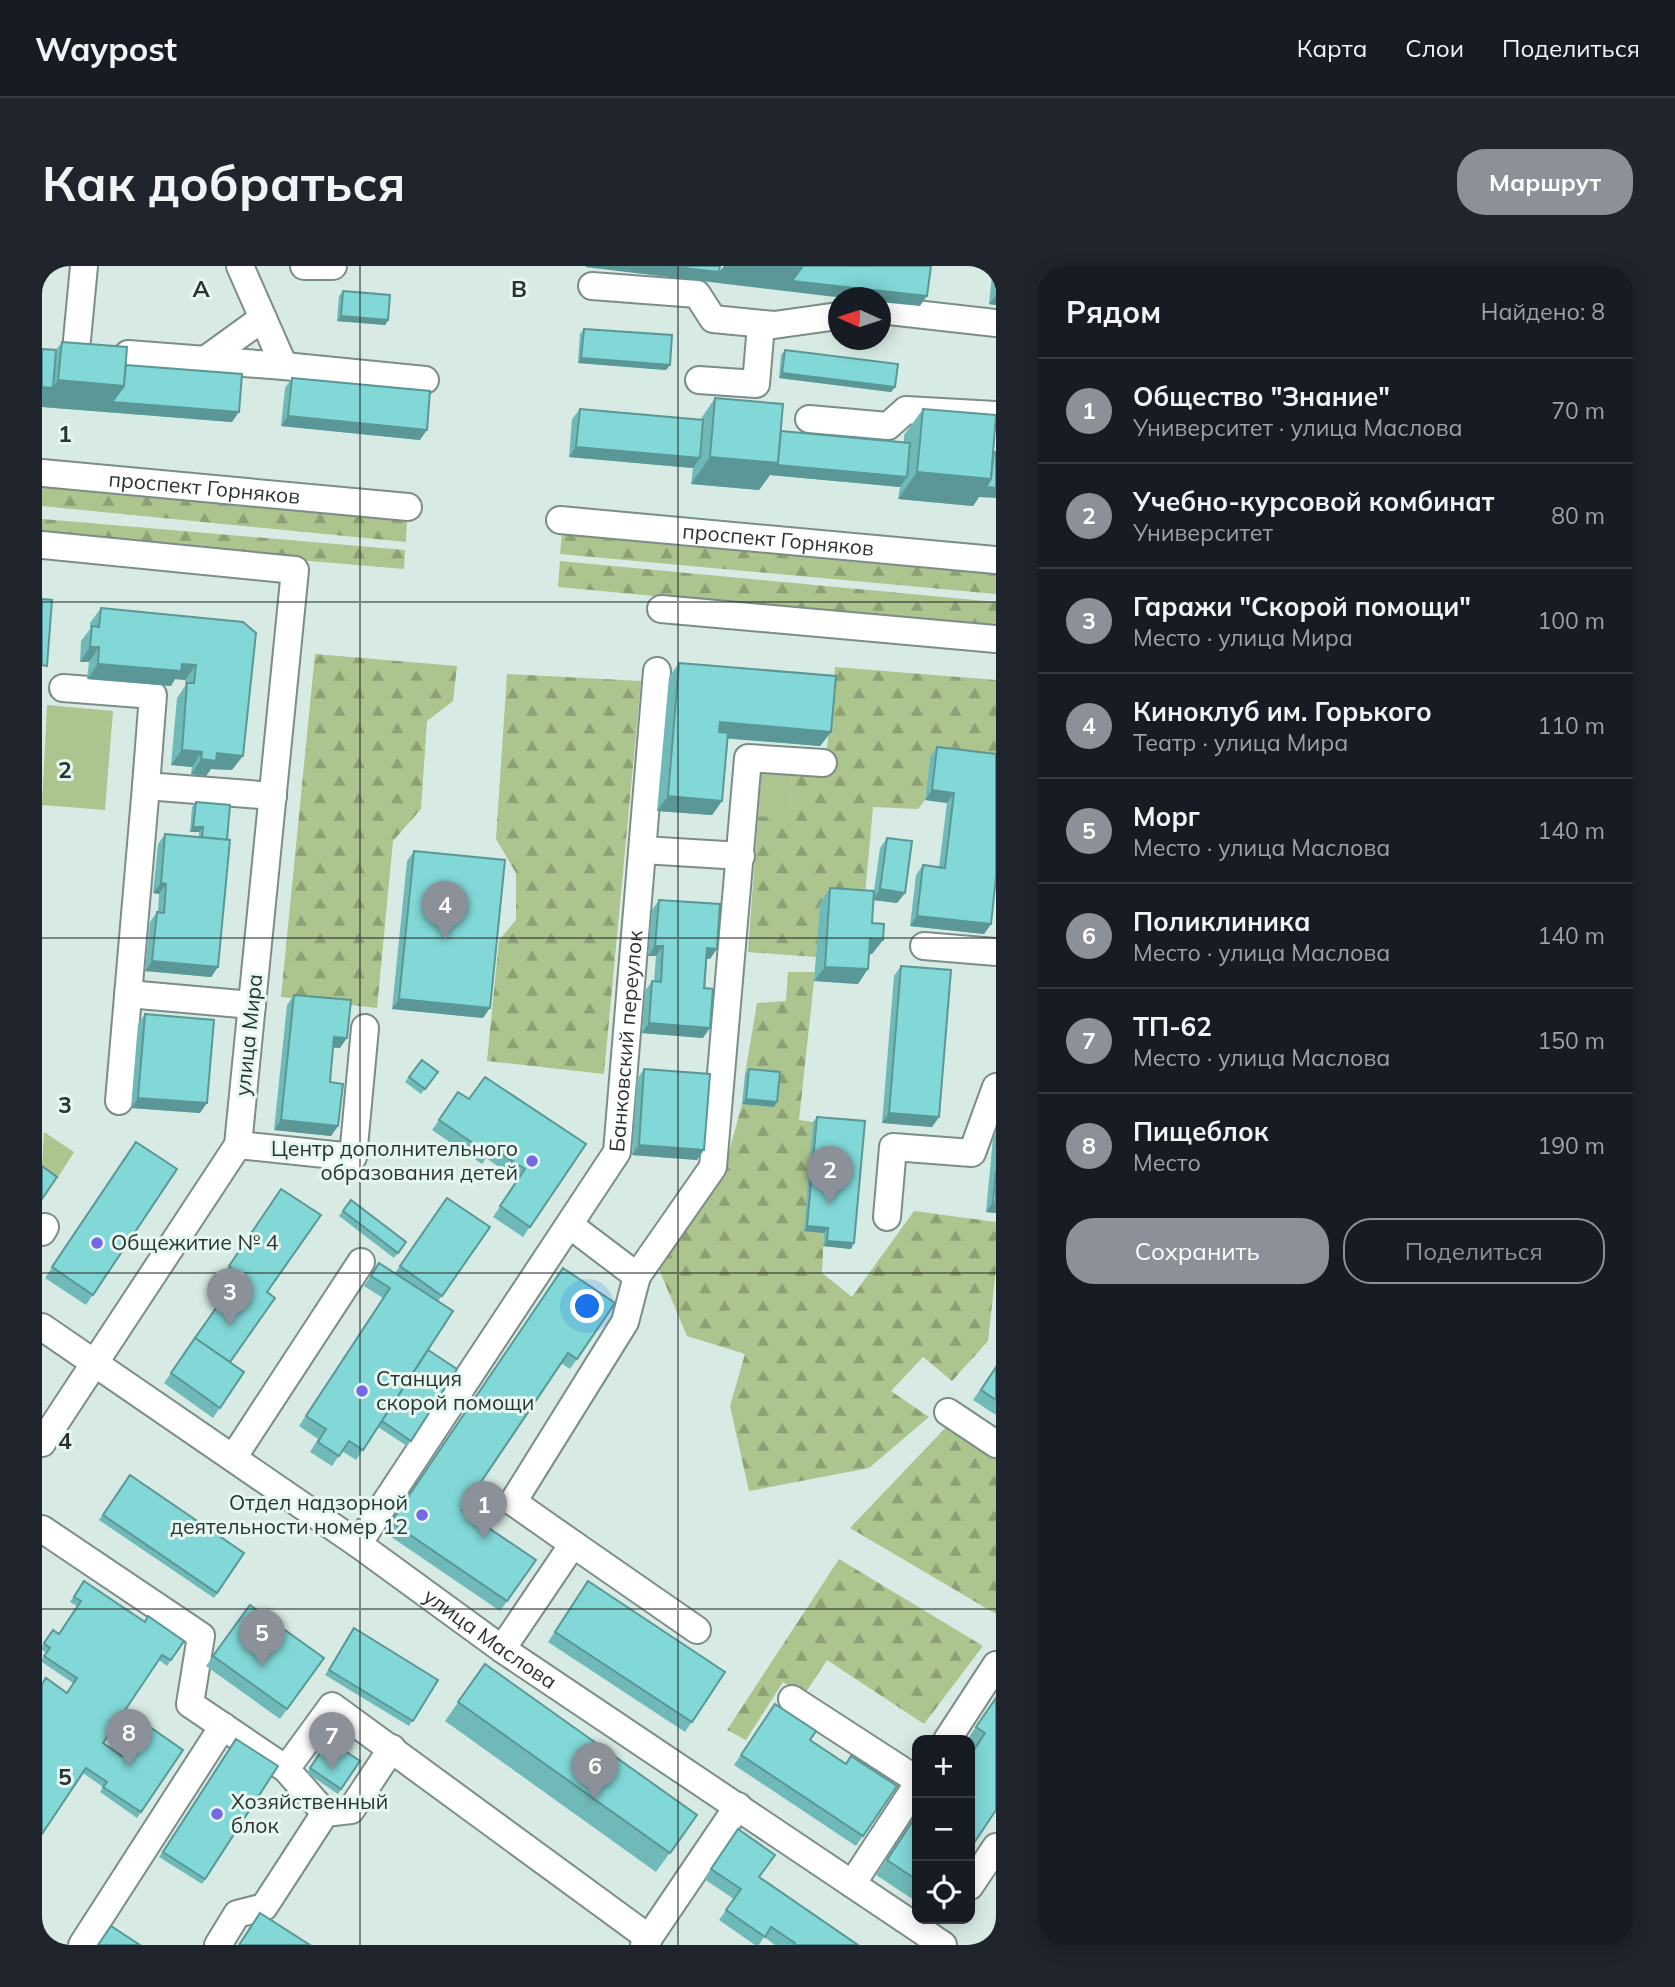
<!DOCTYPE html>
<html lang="ru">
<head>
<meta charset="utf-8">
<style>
  body { margin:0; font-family:Mulish,sans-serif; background:#20242c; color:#f1f3f6 }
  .controls { position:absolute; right:21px; bottom:21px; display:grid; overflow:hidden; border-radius:14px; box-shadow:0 4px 18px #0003 }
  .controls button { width:63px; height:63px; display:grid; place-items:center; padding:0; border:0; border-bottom:2px solid #363941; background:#171b24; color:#f1f3f6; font:35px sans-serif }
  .compass { position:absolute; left:786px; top:21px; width:63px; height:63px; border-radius:50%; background:#171b24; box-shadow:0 4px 18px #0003; rotate:273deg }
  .you { position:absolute; left:546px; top:1041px; width:24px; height:24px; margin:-18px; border:5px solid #fff; border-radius:50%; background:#1a73e8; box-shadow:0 0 0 10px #1a73e833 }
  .badge { display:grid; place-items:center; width:46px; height:46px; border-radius:50%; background:#8c9099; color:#fff; font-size:23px; font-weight:700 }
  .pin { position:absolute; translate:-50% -58px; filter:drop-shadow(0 2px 4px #0008) }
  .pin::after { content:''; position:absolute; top:37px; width:24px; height:21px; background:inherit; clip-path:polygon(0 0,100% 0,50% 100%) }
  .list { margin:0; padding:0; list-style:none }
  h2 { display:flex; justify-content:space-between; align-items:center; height:91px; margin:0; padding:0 28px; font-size:30px }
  h2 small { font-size:23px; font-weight:400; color:#9ea1a6 }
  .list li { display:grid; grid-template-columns:46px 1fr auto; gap:21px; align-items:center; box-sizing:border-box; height:105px; padding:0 28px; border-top:2px solid #363941 }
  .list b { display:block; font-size:26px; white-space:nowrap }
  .list p { margin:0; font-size:23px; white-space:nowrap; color:#9ea1a6 }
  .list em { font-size:23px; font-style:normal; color:#9ea1a6 }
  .actions { display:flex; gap:14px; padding:21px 28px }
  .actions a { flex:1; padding:16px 0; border:2px solid #8c9099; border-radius:28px; text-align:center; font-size:24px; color:#8c9099 }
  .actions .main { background:#8c9099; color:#fff }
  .icon { flex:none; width:38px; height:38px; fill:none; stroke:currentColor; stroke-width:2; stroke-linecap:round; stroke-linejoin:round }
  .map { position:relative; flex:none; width:954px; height:1679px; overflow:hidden; border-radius:28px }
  header { display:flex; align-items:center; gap:42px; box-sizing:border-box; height:98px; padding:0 35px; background:#171b24; border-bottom:2px solid #363941 }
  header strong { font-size:33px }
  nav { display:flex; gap:38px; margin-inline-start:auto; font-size:24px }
  .intro { display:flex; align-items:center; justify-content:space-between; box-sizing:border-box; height:168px; padding:0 42px }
  h1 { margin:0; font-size:49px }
  .button { padding:18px 32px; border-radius:28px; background:#8c9099; color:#fff; font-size:24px; font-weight:700 }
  main { display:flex; gap:42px; padding:0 42px }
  aside { flex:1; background:#171b24; border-radius:28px; box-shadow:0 4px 18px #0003 }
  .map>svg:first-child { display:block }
</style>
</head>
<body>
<header>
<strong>Waypost</strong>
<nav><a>Карта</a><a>Слои</a><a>Поделиться</a></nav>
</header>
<div class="intro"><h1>Как добраться</h1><a class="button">Маршрут</a></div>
<main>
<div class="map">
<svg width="954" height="1679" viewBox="0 0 954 1679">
  <defs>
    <pattern id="forest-firs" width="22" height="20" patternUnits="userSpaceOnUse" patternTransform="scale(1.75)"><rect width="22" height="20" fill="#acc48d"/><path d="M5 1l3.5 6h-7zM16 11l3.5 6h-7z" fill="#8ca074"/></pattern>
  </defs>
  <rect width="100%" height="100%" fill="#d7ebe4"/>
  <!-- green -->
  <g fill="#acc48d">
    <polygon points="5,439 71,445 63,544 0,539"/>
    <polygon points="720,500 750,503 747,553 716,550"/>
    <polygon points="2,866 32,886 15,913 0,903"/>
  </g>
  <!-- forest -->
  <g fill="url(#forest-firs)">
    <polygon points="0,216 365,252 364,276 0,240"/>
    <polygon points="0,253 363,284 362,303 0,272"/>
    <polygon points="520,267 954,306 954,328 518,288"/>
    <polygon points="518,295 954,336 954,362 516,321"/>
    <polygon points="273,388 415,400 411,435 385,455 379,543 351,575 335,742 239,731"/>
    <polygon points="793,401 954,414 954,499 888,491 883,534 876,543 831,541 822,640 778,637 774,691 706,686 716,550 747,552 750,503 783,504"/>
    <polygon points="465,408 599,415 562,808 445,795 457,674 474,654 474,607 454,573"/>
    <polygon points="746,706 773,706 757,854 771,856 782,967 780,1007 810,1031 872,945 954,956 954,1003 946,1075 910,1115 881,1091 849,1125 887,1151 827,1202 707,1225 688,1140 703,1088 645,1070 614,996 682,904 700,838 732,841 734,811 703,808 715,737 744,735"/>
    <polygon points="908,1157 954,1188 954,1348 808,1262"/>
    <polygon points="797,1293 941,1380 882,1458 785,1394 762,1429 741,1416 704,1474 685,1464"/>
  </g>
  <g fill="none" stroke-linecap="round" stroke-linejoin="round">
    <defs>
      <g id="minor">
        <polyline points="262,0 291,0"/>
        <polyline points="550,20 655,28 671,53 732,59 796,50"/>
        <polyline points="838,44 954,57"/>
        <polyline points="35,74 42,0"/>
        <polyline points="86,88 242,100 198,0"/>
        <polyline points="163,94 221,52"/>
        <polyline points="242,100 383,114"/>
        <polyline points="657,114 714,118 719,59"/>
        <polyline points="767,153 846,160 864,144 954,149"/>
        <path id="s1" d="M0,207L366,241"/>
        <path id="s2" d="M518,254L954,294"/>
        <polyline points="0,279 253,304 196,879 0,1177"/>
        <polyline points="619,343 954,373"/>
        <polyline points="21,422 111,429 104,520 231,530"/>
        <polyline points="601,584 699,590"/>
        <polyline points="882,680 954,686"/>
        <polyline points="86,728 210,739"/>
        <polyline points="77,835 104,520"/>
        <polyline points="196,879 311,891 323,762"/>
        <polyline points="845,951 851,881 930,887 954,821"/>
        <polyline points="529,960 595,1010 583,1056 471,1236 531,1278"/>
        <polyline points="0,966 3,961"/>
        <polyline points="595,1010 671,901 706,492 781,497"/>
        <path id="s3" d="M0,1061L316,1278L460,1383L901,1679"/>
        <polyline points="906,1146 954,1178"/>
        <polyline points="191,1192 319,996"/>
        <polyline points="0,1263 159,1370 148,1438 244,1503"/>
        <path id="s4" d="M316,1278L575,886L615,405"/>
        <polyline points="460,1383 531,1278 655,1364"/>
        <polyline points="750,1433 875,1514"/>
        <polyline points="905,1474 954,1399"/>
        <polyline points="283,1547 244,1503 290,1440 607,1672"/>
        <polyline points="810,1618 875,1519"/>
        <polyline points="928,1620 954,1581"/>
        <polyline points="40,1679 181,1460"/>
        <polyline points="176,1679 195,1648 222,1641 283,1547 309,1544 350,1482"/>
        <polyline points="602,1679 696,1540"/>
      </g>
    </defs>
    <!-- minor casing -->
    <use href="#minor" stroke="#7b8d87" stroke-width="30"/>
    <!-- minor -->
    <use href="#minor" stroke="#fff" stroke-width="26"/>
  </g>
  <!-- wall -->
  <g fill="#6fbab9">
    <polygon points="951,0 954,0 954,39 947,38"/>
    <polygon points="301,25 346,54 343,59 295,55 297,30"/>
    <polygon points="542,63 628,99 624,104 536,97 538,68"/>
    <polygon points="20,76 84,99 190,156 0,141 0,83 14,84"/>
    <polygon points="743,84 853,121 849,126 737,112 739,89"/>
    <polygon points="250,112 378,174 239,160 243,122"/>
    <polygon points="673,132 739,165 862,176 862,169 881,143 937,231 931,240 856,233 858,221 728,209 717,224 649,218 651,202 527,191 530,153 538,143 658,154"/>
    <polygon points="59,342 201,356 190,504 169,503 164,510 149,508 150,501 129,499 135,432 143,420 143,414 133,413 129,420 45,413 47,396 38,396 39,375 48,363 48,357"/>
    <polygon points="637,397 789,466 778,480 685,472 680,535 670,549 615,545 627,411"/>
    <polygon points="895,481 954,488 949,658 942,668 868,660 874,609 881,599 897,601 905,537 883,534 888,491"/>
    <polygon points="154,536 185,574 176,701 169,711 103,705 108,656 115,646 116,646 117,628 111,627 116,578 123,568 157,571 157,566 148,566 150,541"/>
    <polygon points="845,572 863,627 855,637 832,634 830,657 841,674 830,688 827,688 816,718 772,715 778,637 788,622 832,625 838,582"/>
    <polygon points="372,585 441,752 350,743 365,595"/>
    <polygon points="617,634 668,693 665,693 661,772 600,767 603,725 610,715 612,715 614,690 606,690 610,644"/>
    <polygon points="859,700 897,851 890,861 840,857 852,710"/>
    <polygon points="252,729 298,782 291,781 288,816 296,860 289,870 232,864 245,739"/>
    <polygon points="103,748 158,847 89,842 96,758"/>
    <polygon points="380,794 396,806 379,828 363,816"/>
    <polygon points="602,803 655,894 590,889 595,813"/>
    <polygon points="707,803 732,841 700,838 703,808"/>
    <polygon points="416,826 427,833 544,878 481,971 451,951 476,914 444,892 440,898 390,864"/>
    <polygon points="775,851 809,983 781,980 782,967 762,965 771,856"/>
    <polygon points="954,867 954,947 944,946 951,872"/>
    <polygon points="94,876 135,903 44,1039 3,1012"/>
    <polygon points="239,923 225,1026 188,1096 202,1106 171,1152 122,1117 195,1013 183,1005"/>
    <polygon points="405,932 448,961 396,1035 386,1084 415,1103 365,1180 336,1161 314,1194 300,1185 290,1200 268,1186 276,1173 257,1160 341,1032 322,1020 337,997 353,1007"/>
    <polygon points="309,934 364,976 352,992 297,950"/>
    <polygon points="521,1002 573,1037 528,1103 519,1097 420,1244 494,1294 458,1345 342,1266"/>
    <polygon points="954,1100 954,1149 931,1134"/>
    <polygon points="88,1209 202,1287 172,1332 57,1254"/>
    <polygon points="42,1315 103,1356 142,1375 125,1400 117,1394 61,1477 80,1490 141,1484 95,1552 58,1526 61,1521 41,1507 25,1426 31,1417 0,1396 0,1393 5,1387 0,1384 0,1380 11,1364 17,1368 35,1340 28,1336"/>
    <polygon points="546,1315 683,1406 643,1466 506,1376"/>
    <polygon points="208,1339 282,1392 238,1453 164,1400"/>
    <polygon points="309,1367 396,1414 367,1460 283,1409"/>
    <polygon points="443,1398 655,1549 614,1606 403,1455"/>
    <polygon points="954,1431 928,1583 933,1482 928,1479 928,1474 925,1474"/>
    <polygon points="733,1438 768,1474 804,1498 855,1520 814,1580 692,1499"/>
    <polygon points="194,1473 236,1500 160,1618 117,1591"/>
    <polygon points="287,1474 318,1495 296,1528 265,1507"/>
    <polygon points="874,1550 875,1551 875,1636 834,1609"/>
    <polygon points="696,1563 717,1611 816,1679 733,1679 722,1671 717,1679 713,1679 677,1654 692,1633 662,1613"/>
  </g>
  <!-- shaded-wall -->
  <g fill="#5a9796">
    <polygon points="544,0 625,0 677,6 682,0 761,0 885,30 878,40 838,36 838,32 802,32 543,1"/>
    <polygon points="954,29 954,39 947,38"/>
    <polygon points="299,50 346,54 343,59 295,55"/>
    <polygon points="539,92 628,99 624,104 536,97"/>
    <polygon points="740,107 853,121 849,126 737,112"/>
    <polygon points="16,114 82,120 197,146 190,156 0,141 0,137"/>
    <polygon points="0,121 11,122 0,137"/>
    <polygon points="246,150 385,164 378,174 239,160"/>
    <polygon points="534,181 658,192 651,202 527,191"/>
    <polygon points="668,191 736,197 865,211 858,221 728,209 717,224 649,218"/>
    <polygon points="875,206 949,213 954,222 954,232 937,231 931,240 856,233"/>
    <polygon points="48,381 57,381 47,396 38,396"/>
    <polygon points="56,398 140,398 154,399 143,414 133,413 129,420 45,413"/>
    <polygon points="678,456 789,466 778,480 667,471"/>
    <polygon points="140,484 160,486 150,501 129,499"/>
    <polygon points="175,487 201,490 190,504 169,503 164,510 149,508 159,493"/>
    <polygon points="890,524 912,527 905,537 883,534"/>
    <polygon points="626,530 680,535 670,549 615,545"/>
    <polygon points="151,561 161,561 157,566 148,566"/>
    <polygon points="119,617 124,618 117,628 111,627"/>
    <polygon points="838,623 863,627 855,637 831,634"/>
    <polygon points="875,650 949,658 942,668 868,660"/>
    <polygon points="828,673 841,674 830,688 818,688"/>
    <polygon points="613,680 621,680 614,690 606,690"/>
    <polygon points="665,682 675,683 668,693 658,692"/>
    <polygon points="110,695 176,701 169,711 103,705"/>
    <polygon points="783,701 826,703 816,718 772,715"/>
    <polygon points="357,733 448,742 441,752 350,743"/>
    <polygon points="607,757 668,762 661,772 600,767"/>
    <polygon points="292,771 305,772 298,782 285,781"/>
    <polygon points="96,832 165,837 158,847 89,842"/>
    <polygon points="704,833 735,836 732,841 700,838"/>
    <polygon points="847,847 897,851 890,861 840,857"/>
    <polygon points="239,854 296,860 289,870 232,864"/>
    <polygon points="597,879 662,884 655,894 590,889"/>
    <polygon points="951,936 954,937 954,947 944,946"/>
    <polygon points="765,960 786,962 782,967 762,965"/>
    <polygon points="785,975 812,977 809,983 781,980"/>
  </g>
  <!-- building -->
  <g fill="#81d8d7" stroke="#5a9796" stroke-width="2">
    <polygon points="625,0 678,0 677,6"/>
    <polygon points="761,0 889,0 885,30 750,15"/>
    <polygon points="301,25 348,29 346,54 299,50"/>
    <polygon points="542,63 630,69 628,99 539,92"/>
    <polygon points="20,76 85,81 82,120 16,114"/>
    <polygon points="0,83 14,84 11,122 0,121"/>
    <polygon points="743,84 856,98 853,121 740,107"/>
    <polygon points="84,99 200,108 197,146 70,136 82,120"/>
    <polygon points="250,112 388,125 385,164 246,150"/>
    <polygon points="673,132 741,138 736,197 668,191"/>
    <polygon points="538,143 661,154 658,192 534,181"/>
    <polygon points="881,143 954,149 949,213 875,206"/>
    <polygon points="739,165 868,177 865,211 735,199 736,197"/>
    <polygon points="952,186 954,186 954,222 944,221 949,213"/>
    <polygon points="0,333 10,334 5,400 0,399"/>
    <polygon points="59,342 201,356 214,367 201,490 175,487 174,495 159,493 160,486 140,484 145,417 152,417 154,399 140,398 139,405 56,398 57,381 48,381 50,360 57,361"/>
    <polygon points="637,397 794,410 789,466 678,456 677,466 686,467 680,535 626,530"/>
    <polygon points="895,481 954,488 954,611 949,658 875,650 881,599 903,602 912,527 890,524"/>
    <polygon points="154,536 188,539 185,574 160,571 161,561 151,561"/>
    <polygon points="123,568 188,574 176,701 110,695 115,646 122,647 124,618 119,617"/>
    <polygon points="845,572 870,575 863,627 838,623"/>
    <polygon points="372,585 463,594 448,742 357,733"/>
    <polygon points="788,622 832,625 830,657 842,658 841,674 828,673 826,703 783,701"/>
    <polygon points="617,634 678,638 675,683 665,682 662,722 671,723 668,762 607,757 610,715 619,716 621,680 613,680"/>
    <polygon points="859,700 909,704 897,851 847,847"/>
    <polygon points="252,729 309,734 305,772 292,771 288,816 301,818 296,860 239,854"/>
    <polygon points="103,748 172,754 165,837 96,832"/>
    <polygon points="380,794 396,806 383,823 367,811"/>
    <polygon points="602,803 668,808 662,884 597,879"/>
    <polygon points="707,803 738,806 735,836 704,833"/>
    <polygon points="443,811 544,878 488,961 458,940 483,903 450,882 447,888 397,854 416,826 427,833"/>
    <polygon points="775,851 823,855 812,977 785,975 786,962 765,960"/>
    <polygon points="94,876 135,903 51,1029 10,1001"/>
    <polygon points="0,900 15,911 0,933"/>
    <polygon points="954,904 954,937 951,936"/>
    <polygon points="239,923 279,949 225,1026 233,1032 188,1096 153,1072 198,1008 187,1000"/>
    <polygon points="405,932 448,961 400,1030 358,1000"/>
    <polygon points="309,934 364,976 356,987 301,945"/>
    <polygon points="337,997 411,1045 321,1184 307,1175 297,1190 276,1176 284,1163 264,1150 348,1022 329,1010"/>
    <polygon points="521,1002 573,1037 535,1093 526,1087 420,1244 494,1294 465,1335 349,1256"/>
    <polygon points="153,1072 202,1106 178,1142 129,1107"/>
    <polygon points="386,1084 415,1103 369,1175 340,1155"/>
    <polygon points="954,1101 954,1134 939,1124"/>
    <polygon points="88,1209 202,1287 175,1327 61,1249"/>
    <polygon points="42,1315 103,1356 106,1350 142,1375 129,1394 120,1389 61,1477 80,1490 102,1457 141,1484 99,1546 61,1521 65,1516 44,1502 0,1568 0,1418 4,1412 25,1427 35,1412 2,1390 8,1382 2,1377 11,1364 17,1368 39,1335 32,1331"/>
    <polygon points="546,1315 683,1406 650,1456 513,1366"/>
    <polygon points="208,1339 282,1392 245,1443 171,1390"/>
    <polygon points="312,1362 396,1414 371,1455 287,1404"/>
    <polygon points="443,1398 655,1549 628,1587 416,1436"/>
    <polygon points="954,1432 954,1544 928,1583 928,1490 943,1467 934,1461"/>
    <polygon points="733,1438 774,1465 768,1474 804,1498 809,1490 855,1520 821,1570 699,1489"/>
    <polygon points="194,1473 236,1500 163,1613 121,1586"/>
    <polygon points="287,1474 318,1495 299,1523 268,1502"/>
    <polygon points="874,1550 875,1551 875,1614 845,1594"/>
    <polygon points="696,1563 733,1589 717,1611 816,1679 752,1679 753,1677 729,1661 723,1671 684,1644 699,1623 669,1603"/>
    <polygon points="218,1647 268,1679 197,1679"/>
    <polygon points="69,1660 98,1679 56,1679"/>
  </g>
  <!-- grid -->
  <path fill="none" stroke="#2b3330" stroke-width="2" stroke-opacity="0.55" d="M318,0V1679M636,0V1679M0,336H954M0,672H954M0,1007H954M0,1343H954"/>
  <!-- markers -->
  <g fill="#7568e3" stroke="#e4f8f1" stroke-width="2.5">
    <circle cx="490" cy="895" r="7"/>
    <circle cx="55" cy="977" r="7"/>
    <circle cx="320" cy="1125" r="7"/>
    <circle cx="380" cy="1249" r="7"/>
    <circle cx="175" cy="1548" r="7"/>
  </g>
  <g text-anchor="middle" stroke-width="6" stroke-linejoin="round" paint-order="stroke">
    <!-- street labels -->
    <g font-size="21" fill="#2b3330" stroke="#e4f8f1">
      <text dy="7" stroke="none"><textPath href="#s1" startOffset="163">проспект Горняков</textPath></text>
      <text dy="7" stroke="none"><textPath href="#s2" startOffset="219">проспект Горняков</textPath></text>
      <text transform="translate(207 769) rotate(-84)" y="7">улица Мира</text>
      <text dy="7" stroke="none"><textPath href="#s4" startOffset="581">Банковский переулок</textPath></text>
      <text dy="7" stroke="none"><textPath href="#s3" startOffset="546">улица Маслова</textPath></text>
    </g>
    <!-- poi labels -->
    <g font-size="21" fill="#2b3330" stroke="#e4f8f1" text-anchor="start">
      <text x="476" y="890" text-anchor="end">Центр дополнительного<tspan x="476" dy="24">образования детей</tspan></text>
      <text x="69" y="984">Общежитие № 4</text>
      <text x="334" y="1120">Станция<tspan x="334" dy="24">скорой помощи</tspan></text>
      <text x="366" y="1244" text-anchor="end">Отдел надзорной<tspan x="366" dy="24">деятельности номер 12</tspan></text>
      <text x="189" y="1543">Хозяйственный<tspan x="189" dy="24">блок</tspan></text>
    </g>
  </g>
  <g font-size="23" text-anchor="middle" font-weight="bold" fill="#2b3330" stroke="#e4f8f1" stroke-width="6" stroke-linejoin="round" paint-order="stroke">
    <text x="159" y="31">A</text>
    <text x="477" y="31">B</text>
    <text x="23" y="176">1</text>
    <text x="23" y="512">2</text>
    <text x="23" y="847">3</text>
    <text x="23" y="1183">4</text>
    <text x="23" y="1519">5</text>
  </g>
</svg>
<div class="controls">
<button>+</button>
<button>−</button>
<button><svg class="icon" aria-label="locate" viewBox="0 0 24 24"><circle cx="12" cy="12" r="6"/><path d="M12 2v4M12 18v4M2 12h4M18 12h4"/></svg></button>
</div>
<svg class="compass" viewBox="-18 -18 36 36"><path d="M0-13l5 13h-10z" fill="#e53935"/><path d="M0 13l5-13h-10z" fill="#9ea1a6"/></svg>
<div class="you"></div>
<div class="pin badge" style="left:442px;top:1273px">1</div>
<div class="pin badge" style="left:788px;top:938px">2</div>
<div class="pin badge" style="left:188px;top:1060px">3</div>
<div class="pin badge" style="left:403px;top:673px">4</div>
<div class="pin badge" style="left:220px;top:1401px">5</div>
<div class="pin badge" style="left:553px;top:1534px">6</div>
<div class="pin badge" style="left:290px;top:1504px">7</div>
<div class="pin badge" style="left:87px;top:1501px">8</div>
</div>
<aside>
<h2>Рядом<small>Найдено: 8</small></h2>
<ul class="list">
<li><span class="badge">1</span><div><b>Общество &quot;Знание&quot;</b><p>Университет · улица Маслова</p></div><em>70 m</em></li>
<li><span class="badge">2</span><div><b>Учебно-курсовой комбинат</b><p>Университет</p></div><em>80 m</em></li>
<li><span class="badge">3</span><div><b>Гаражи &quot;Скорой помощи&quot;</b><p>Место · улица Мира</p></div><em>100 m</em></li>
<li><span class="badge">4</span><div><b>Киноклуб им. Горького</b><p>Театр · улица Мира</p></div><em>110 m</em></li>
<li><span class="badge">5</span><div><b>Морг</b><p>Место · улица Маслова</p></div><em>140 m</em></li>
<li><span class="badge">6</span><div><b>Поликлиника</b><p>Место · улица Маслова</p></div><em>140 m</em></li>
<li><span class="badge">7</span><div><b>ТП-62</b><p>Место · улица Маслова</p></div><em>150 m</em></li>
<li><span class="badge">8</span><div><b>Пищеблок</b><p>Место</p></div><em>190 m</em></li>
</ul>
<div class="actions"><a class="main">Сохранить</a><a>Поделиться</a></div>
</aside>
</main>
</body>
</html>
